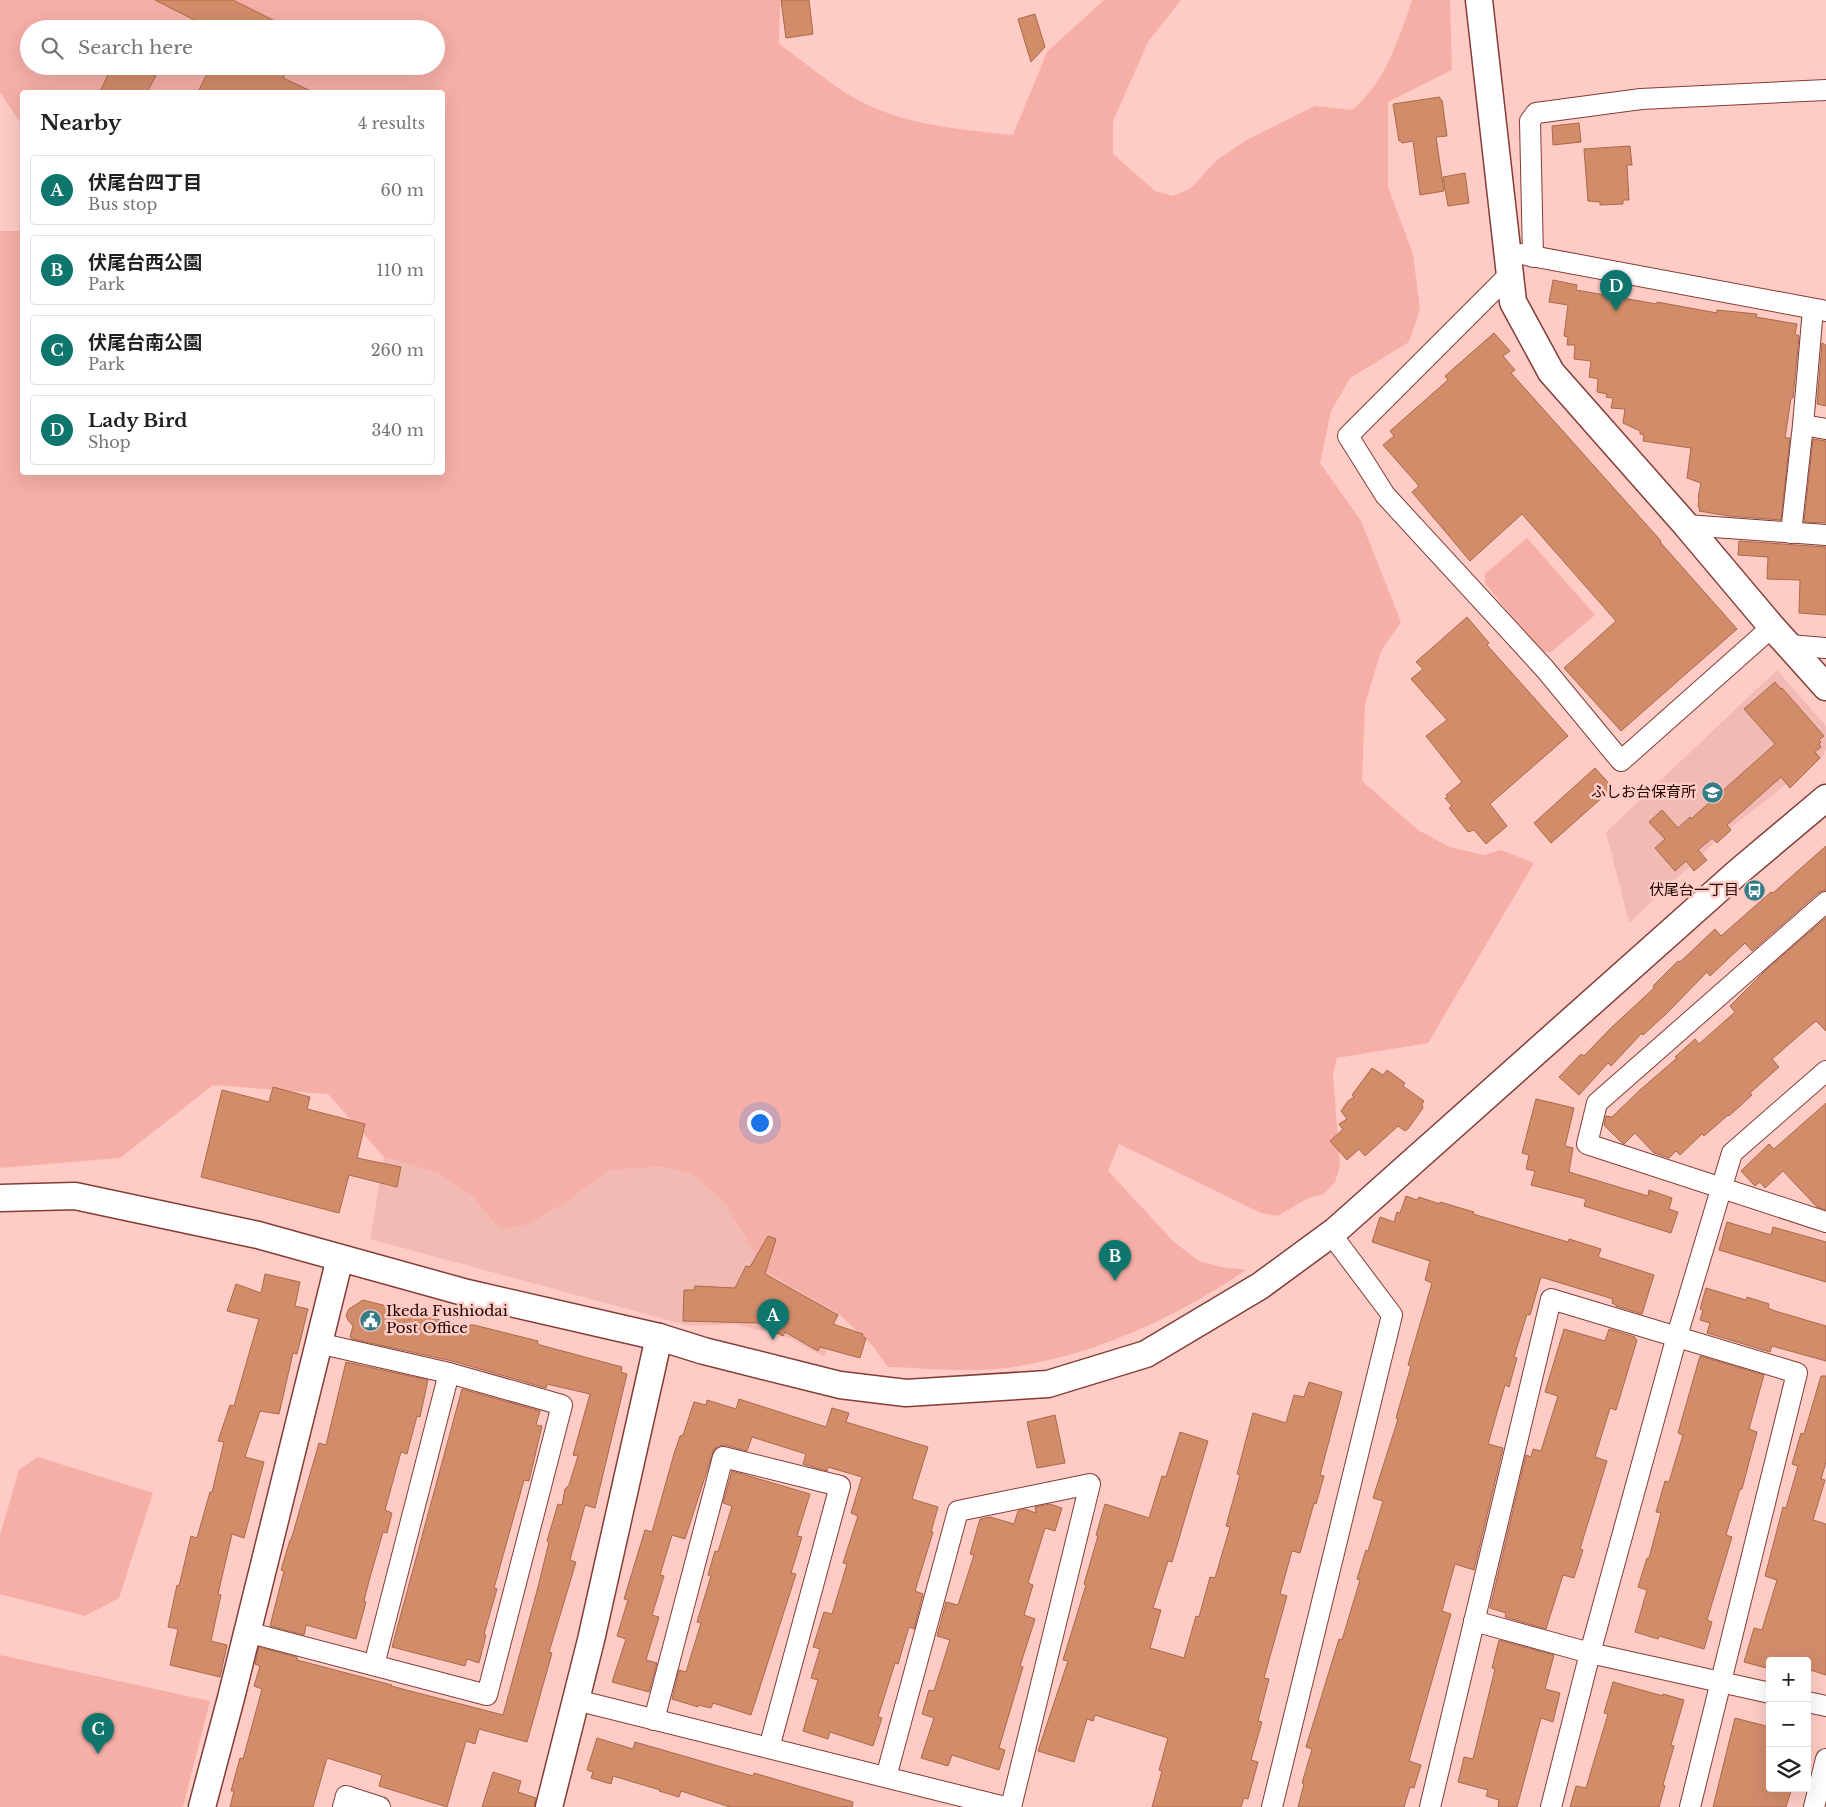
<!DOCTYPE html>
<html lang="en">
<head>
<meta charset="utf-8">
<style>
  body { margin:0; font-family:"Libre Baskerville","Noto Sans JP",serif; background:#f2f2f2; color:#222 }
  .controls { position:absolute; right:15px; bottom:15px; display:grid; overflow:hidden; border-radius:5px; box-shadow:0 5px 20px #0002 }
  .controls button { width:45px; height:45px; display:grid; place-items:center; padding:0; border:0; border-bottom:1px solid #e0e0e0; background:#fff; color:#222; font:25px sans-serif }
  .you { position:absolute; left:759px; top:1122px; width:18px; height:18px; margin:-12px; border:4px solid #fff; border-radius:50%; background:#1a73e8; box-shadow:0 0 0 8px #1a73e833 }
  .badge { display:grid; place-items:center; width:32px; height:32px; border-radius:50%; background:#0f766e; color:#fff; font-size:16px; font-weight:700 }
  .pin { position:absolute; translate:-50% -41px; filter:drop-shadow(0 1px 2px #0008) }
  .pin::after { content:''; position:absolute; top:26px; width:18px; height:15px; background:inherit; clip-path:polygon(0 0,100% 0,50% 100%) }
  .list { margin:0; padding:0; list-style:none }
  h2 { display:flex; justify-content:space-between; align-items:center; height:65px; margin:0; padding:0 20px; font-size:21px }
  h2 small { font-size:16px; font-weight:400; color:#767676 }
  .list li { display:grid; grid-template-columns:32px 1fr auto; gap:15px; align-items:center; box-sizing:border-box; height:70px; margin:0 10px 10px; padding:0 10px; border:1px solid #e0e0e0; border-radius:5px }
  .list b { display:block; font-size:19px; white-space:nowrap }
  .list p { margin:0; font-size:16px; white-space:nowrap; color:#767676 }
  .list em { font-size:16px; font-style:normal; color:#767676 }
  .icon { flex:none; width:28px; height:28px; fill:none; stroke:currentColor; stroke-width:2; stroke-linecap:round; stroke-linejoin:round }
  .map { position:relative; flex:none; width:1826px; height:1807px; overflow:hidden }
  .search { position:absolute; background:#fff; box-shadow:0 5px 20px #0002; left:20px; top:20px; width:425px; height:55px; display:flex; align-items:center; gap:12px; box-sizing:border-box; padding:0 18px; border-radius:28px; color:#767676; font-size:19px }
  .panel { position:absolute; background:#fff; box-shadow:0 5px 20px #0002; left:20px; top:90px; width:425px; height:385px; border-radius:5px }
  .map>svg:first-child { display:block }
</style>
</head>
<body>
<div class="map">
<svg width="1826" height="1807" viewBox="0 0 1826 1807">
  <rect width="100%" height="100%" fill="#fecbc5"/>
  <!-- built -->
  <g fill="#f1bab3">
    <polygon points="1777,670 1826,726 1826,749 1824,755 1729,829 1629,923 1606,832"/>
    <polygon points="384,1157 438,1173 473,1196 493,1222 568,1201 609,1170 662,1167 691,1173 725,1203 765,1271 839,1314 824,1357 790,1338 735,1324 690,1326 370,1239"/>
  </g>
  <!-- green -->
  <g fill="#f5afa7" fill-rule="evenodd">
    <path d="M0,0H780L779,44C803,61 826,81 851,96C899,125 958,129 1013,135L1047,52L1104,0H1181L1148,42L1113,121V154L1155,191L1173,196L1190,189L1217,160L1247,140L1315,106L1352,110C1385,83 1399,39 1412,0H1450L1452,70L1388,102V187L1413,254L1420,309L1409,342L1350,378L1331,411L1320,463L1361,521L1401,622L1381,651L1365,704L1362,781L1418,830L1449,847L1484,855L1501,850L1534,863L1428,1043L1337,1058L1333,1074L1340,1166L1335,1182L1324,1194L1308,1198L1278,1216L1261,1213L1119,1144L1108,1171L1174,1242L1199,1261L1221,1267L1246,1270C1169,1322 1077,1364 983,1370C952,1371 919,1368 888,1367L872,1345L839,1314L765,1271L725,1203L691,1173L661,1167L609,1170L568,1201L525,1225L501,1228L493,1222L473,1196L438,1173L384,1157L328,1094L213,1085L120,1158L0,1168V231H19L22,227V472H442V92H22V125L0,92ZM29,29H436V66H29Z"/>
    <polygon points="1527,538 1595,615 1551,652 1541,652 1485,583 1485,574"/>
    <polygon points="38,1457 153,1493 119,1598 85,1616 0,1594 0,1535 19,1470"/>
    <polygon points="0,1655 210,1701 183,1807 0,1807"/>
  </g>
  <!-- building -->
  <g fill="#d18c6a" stroke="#ab6949">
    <polygon points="155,0 233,0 291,29 212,29"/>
    <polygon points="781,0 809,0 813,34 786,38"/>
    <polygon points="1035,14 1045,47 1031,62 1018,19"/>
    <polygon points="112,66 137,66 156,76 147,92 100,92"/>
    <polygon points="211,66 289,66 283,78 313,92 198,92"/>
    <polygon points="1440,97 1440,100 1442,100 1447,136 1436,137 1444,191 1420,195 1413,141 1402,143 1401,141 1399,141 1393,104"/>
    <polygon points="1579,123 1581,142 1553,145 1552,126"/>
    <polygon points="1630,146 1632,165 1627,165 1629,200 1623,200 1623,204 1600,205 1600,202 1588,201 1584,149"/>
    <polygon points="1465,173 1469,203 1448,206 1443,177"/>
    <polygon points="1553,280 1577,285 1576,290 1657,304 1657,302 1717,313 1717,310 1757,314 1756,317 1797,324 1795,334 1799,336 1793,398 1791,398 1785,438 1790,438 1781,520 1728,516 1699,511 1700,508 1698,507 1699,498 1698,498 1701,483 1687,478 1691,448 1643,441 1644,435 1640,434 1640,431 1623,423 1625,409 1611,408 1613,398 1606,397 1607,394 1597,392 1598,379 1589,377 1591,361 1574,359 1575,345 1567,345 1568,337 1564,336 1568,305 1549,302"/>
    <polygon points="1494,333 1510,351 1503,356 1515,370 1511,373 1661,541 1660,542 1737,629 1621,731 1564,668 1616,621 1522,514 1470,561 1412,492 1419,486 1383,445 1394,436 1390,431 1448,380 1445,376"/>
    <polygon points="1822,343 1826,345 1826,406 1817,404"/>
    <polygon points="1813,439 1826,441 1826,523 1804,522"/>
    <polygon points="1739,541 1826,547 1826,615 1799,613 1800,580 1767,579 1768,557 1738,555"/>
    <polygon points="1467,617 1489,643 1487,645 1568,736 1490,804 1507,826 1486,844 1474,830 1468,832 1449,808 1452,806 1445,798 1448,797 1446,795 1462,782 1426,736 1447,720 1411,679 1423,669 1416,662"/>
    <polygon points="1775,682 1781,689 1782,688 1824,736 1819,740 1821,742 1819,744 1821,747 1815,752 1820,758 1790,788 1781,777 1727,825 1731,830 1717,843 1712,838 1698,850 1707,860 1694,871 1686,861 1675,871 1655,848 1665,839 1649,822 1662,810 1678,828 1690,817 1691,819 1775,744 1744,709"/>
    <polygon points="1595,768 1613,788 1551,843 1534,823"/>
    <polygon points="1826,846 1826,890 1818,893 1752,951 1745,943 1710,976 1707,972 1666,1014 1643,1035 1642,1033 1611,1066 1608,1063 1579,1095 1559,1077 1581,1054 1584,1056 1611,1028 1654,988 1653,986 1678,961 1680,962 1715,929 1721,936 1771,892 1773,893"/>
    <polygon points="1826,918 1826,1031 1816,1021 1810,1026 1772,1059 1779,1067 1750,1093 1752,1095 1729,1116 1728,1115 1704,1136 1702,1134 1680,1155 1676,1151 1669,1158 1654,1153 1635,1133 1624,1144 1621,1142 1604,1125 1606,1116 1612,1117 1640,1090 1677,1058 1675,1057 1695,1039 1699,1044 1735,1012 1730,1006 1768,968"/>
    <polygon points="1372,1068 1383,1075 1387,1070 1405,1083 1403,1086 1424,1101 1422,1104 1423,1108 1408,1129 1405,1131 1398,1126 1365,1156 1359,1149 1347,1160 1330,1141 1343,1129 1339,1124 1347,1119 1341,1111 1348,1101 1354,1097 1352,1095"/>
    <polygon points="273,1087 310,1097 307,1109 365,1124 357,1158 401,1167 397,1187 349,1175 339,1213 201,1177 222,1090 269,1102"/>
    <polygon points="1536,1099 1574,1108 1565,1146 1573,1148 1569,1172 1648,1196 1649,1190 1672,1198 1669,1209 1678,1212 1671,1233 1584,1206 1586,1199 1531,1185 1535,1171 1526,1169 1529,1155 1522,1153"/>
    <polygon points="1826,1103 1826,1210 1817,1207 1783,1171 1765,1188 1760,1182 1755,1186 1741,1171 1769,1144 1774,1149"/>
    <polygon points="1406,1196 1417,1200 1419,1197 1440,1204 1440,1202 1474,1212 1473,1214 1568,1242 1569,1239 1601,1249 1598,1257 1654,1275 1642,1314 1616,1306 1616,1305 1612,1303 1613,1299 1541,1277 1530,1315 1527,1314 1514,1357 1517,1358 1509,1387 1505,1385 1488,1444 1503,1448 1474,1570 1455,1564 1442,1611 1451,1614 1409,1761 1421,1765 1414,1788 1410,1787 1404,1807 1298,1807 1304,1784 1302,1783 1312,1749 1306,1747 1339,1639 1342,1640 1360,1580 1357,1579 1366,1550 1368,1551 1383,1501 1373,1498 1398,1419 1396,1418 1411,1366 1408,1365 1432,1283 1425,1280 1430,1261 1372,1242 1380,1217 1394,1222 1397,1212 1400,1213"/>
    <polygon points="1727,1222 1771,1235 1773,1227 1826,1242 1826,1282 1719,1250"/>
    <polygon points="768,1236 776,1239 765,1274 838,1315 833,1324 863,1334 862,1337 866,1338 860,1358 820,1347 818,1351 785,1332 783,1336 758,1323 683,1321 684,1290 694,1290 695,1286 735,1288 746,1266 750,1267"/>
    <polygon points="265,1274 300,1282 295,1306 308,1309 297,1354 293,1353 279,1414 260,1411 245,1457 264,1462 244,1538 232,1534 218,1594 221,1595 211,1641 227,1645 220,1677 170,1665 178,1629 168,1627 177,1585 179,1586 191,1536 197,1538 210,1492 212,1492 224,1442 218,1441 230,1405 234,1406 259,1319 227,1311 236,1284 261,1293"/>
    <polygon points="1706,1288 1746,1300 1747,1297 1769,1304 1768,1308 1775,1311 1826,1326 1826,1361 1772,1346 1770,1352 1707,1333 1710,1323 1700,1320 1703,1310 1700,1309"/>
    <polygon points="363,1300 430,1317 469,1329 470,1325 474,1325 538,1341 537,1343 540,1345 622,1367 621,1372 627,1374 595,1508 585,1505 570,1560 576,1562 549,1652 552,1653 527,1742 479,1729 475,1744 466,1741 447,1807 379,1786 382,1775 327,1758 313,1807 230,1807 234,1791 231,1791 240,1758 243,1759 262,1689 254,1686 260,1666 255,1664 259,1647 297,1657 297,1660 392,1685 391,1686 503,1715 538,1587 549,1542 547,1541 558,1504 562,1505 565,1489 569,1485 578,1456 573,1455 590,1394 547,1384 546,1388 452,1361 352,1339 350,1337 353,1326 348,1320 346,1315 349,1309"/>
    <polygon points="1564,1329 1605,1341 1609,1329 1635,1337 1635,1339 1637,1340 1616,1410 1610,1408 1595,1457 1607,1461 1580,1549 1583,1550 1574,1578 1563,1575 1546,1629 1505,1617 1506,1613 1490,1608 1526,1455 1531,1457 1533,1449 1541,1451 1558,1396 1545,1392"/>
    <polygon points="1700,1356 1764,1375 1749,1429 1757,1432 1742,1489 1740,1489 1726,1535 1732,1537 1707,1620 1712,1622 1704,1649 1659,1636 1658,1639 1635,1632 1647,1590 1638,1587 1647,1558 1649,1558 1661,1513 1656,1512 1665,1481 1669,1482 1683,1435 1678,1433"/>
    <polygon points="346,1362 428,1380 420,1417 417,1416 407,1454 401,1452 385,1510 392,1513 387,1533 383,1532 369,1581 364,1601 366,1602 356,1639 306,1625 304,1635 270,1626 284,1571 281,1570 290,1540 291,1540 319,1443 326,1445"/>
    <polygon points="1821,1376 1826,1376 1826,1462 1821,1479 1825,1480 1813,1520 1826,1524 1826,1675 1807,1669 1807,1661 1770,1661 1770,1669 1744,1662 1754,1628 1762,1630 1777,1580 1765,1576 1783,1507 1786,1508 1798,1466 1792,1464 1801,1433 1804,1434"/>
    <polygon points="1309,1382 1342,1392 1320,1475 1324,1476 1316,1504 1314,1503 1300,1553 1292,1551 1280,1594 1287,1596 1264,1678 1269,1679 1258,1721 1262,1722 1251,1760 1258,1762 1248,1799 1244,1798 1241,1807 1152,1807 1162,1771 1159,1770 1168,1738 1095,1715 1093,1721 1087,1719 1074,1762 1038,1751 1068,1661 1063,1660 1086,1585 1084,1584 1098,1536 1096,1535 1105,1504 1149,1518 1162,1476 1166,1477 1180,1432 1208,1441 1172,1562 1168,1561 1153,1608 1161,1610 1150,1648 1184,1658 1196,1616 1199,1617 1210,1577 1215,1578 1230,1527 1226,1526 1240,1475 1237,1474 1253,1413 1286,1423 1294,1395 1304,1397"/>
    <polygon points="462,1389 540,1411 536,1425 542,1426 529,1481 524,1480 494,1588 497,1589 484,1634 486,1635 479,1663 467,1659 465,1666 392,1647"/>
    <polygon points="739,1399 826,1427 832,1408 849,1413 846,1422 928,1447 912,1499 938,1507 931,1532 933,1532 915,1591 923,1594 914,1629 909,1627 898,1664 895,1663 878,1717 882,1718 873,1746 830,1732 828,1739 803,1731 818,1680 811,1678 820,1649 813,1647 824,1612 832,1614 847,1564 843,1563 858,1516 851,1513 862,1477 828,1467 827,1471 803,1464 806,1454 752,1437 747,1451 725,1445 719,1446 714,1449 685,1539 672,1535 660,1575 664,1576 652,1615 659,1617 646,1660 657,1663 649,1692 612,1682 626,1639 617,1636 628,1600 624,1599 645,1530 652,1532 674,1454 680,1436 683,1435 694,1402 706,1405 707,1400 736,1409"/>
    <polygon points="1055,1415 1065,1463 1037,1468 1027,1422"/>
    <polygon points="732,1471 810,1494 797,1536 802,1537 791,1573 796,1574 751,1715 713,1703 711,1708 698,1705 698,1707 672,1699 679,1670 686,1672 701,1623 697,1622 711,1576 708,1575 715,1551 718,1552 732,1506 723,1503"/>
    <polygon points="1050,1504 1062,1508 1055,1531 1045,1528 1028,1583 1033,1585 1024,1615 1035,1619 1020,1666 1023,1667 999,1748 1005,1750 999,1770 952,1755 948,1766 921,1758 934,1718 922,1714 929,1690 934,1691 950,1640 937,1636 946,1602 958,1605 974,1555 970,1554 980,1519 990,1517 1014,1524 1018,1511 1025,1509 1036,1513 1035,1507"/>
    <polygon points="1499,1640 1554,1655 1545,1689 1560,1693 1553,1722 1541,1718 1517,1807 1498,1807 1499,1800 1486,1796 1488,1790 1458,1782 1464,1757 1473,1759 1495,1669 1492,1668"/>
    <polygon points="1613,1682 1663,1696 1663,1694 1684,1700 1671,1745 1674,1746 1663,1785 1665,1786 1659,1807 1570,1807 1576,1786 1586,1788 1608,1714 1604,1713"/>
    <polygon points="1735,1718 1770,1727 1770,1788 1792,1788 1786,1807 1713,1807"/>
    <polygon points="597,1738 633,1749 635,1742 753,1776 754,1773 853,1802 852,1807 730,1807 681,1791 679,1797 659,1791 660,1790 613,1776 611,1784 591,1778 593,1772 587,1770"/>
    <polygon points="493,1772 521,1781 518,1792 536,1798 534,1807 482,1807"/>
  </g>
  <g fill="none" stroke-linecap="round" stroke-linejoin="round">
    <defs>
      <g id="minor">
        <polyline points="1521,254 1826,311"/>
        <polyline points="1533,257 1530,121 1536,113 1641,99 1826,90"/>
        <polyline points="1510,274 1348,436 1385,495 1545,669 1621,761 1772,627"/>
        <polyline points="1813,309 1803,425 1826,429"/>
        <polyline points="1686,525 1826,535"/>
        <polyline points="1791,533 1803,425"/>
        <polyline points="1789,645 1826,648"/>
        <polyline points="1826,902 1597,1103 1587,1144 1826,1222"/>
        <polyline points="1474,1621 1590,1653 1770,1693"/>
        <polyline points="247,1632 487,1695 562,1405 449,1373 318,1343"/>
        <polyline points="374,1665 449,1373"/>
        <polyline points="576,1700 1005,1807"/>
        <polyline points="1807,1702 1826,1706"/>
        <polyline points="654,1720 723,1457 840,1486 769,1748"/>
        <polyline points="886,1777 958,1511 1090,1484 1011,1807"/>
        <polyline points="343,1807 346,1796 380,1807"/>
        <polyline points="1272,1807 1392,1315 1331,1234"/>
        <polyline points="1430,1807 1551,1299 1797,1373 1690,1807"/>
        <polyline points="1551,1807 1590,1653 1677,1336 1732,1153 1826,1071"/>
        <polyline points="1814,1807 1826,1759"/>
      </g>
      <g id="tertiary">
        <polyline points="1479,0 1513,302 1551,372 1686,525 1772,627 1826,687"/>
        <polyline points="0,1198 75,1196 258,1235 467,1293 659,1337 704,1351 840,1385 906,1393 1048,1384 1146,1354 1260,1286 1335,1231 1738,872 1826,798"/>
        <polyline points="202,1807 231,1698 340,1258"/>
        <polyline points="549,1807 591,1640 659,1337"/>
      </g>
    </defs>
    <!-- minor casing -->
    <use href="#minor" stroke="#823d37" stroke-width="22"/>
    <!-- tertiary casing -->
    <use href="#tertiary" stroke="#823d37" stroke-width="29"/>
    <!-- minor -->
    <use href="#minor" stroke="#fff" stroke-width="20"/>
    <!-- tertiary -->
    <use href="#tertiary" stroke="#fff" stroke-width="26"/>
  </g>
  <!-- icons -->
  <defs>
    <symbol id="school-disc" viewBox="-11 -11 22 22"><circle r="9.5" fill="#357d86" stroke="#fecbc5"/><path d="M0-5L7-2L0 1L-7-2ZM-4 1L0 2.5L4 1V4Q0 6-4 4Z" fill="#fff"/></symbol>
    <symbol id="bus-disc" viewBox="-11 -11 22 22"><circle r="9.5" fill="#357d86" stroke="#fecbc5"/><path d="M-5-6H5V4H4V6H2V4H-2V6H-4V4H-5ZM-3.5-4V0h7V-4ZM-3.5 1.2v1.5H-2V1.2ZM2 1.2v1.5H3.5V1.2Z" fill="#fff"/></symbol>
    <symbol id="civic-disc" viewBox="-11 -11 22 22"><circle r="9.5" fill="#357d86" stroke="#fecbc5"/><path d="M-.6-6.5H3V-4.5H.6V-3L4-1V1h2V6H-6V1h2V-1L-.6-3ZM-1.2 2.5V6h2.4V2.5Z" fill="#fff"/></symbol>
  </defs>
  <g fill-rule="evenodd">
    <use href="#school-disc" x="1700" y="780" width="25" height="25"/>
    <use href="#bus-disc" x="1742" y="878" width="25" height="25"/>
    <use href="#civic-disc" x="358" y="1308" width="25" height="25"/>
  </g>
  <g text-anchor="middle" stroke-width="5" stroke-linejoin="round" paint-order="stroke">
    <!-- poi labels -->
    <g font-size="15" fill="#1e0403" stroke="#fecbc5" text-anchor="end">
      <text x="1696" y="797">ふしお台保育所</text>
      <text x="1739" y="895">伏尾台一丁目</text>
      <text x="386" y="1316" text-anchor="start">Ikeda Fushiodai<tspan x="386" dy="17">Post Office</tspan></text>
    </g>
  </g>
</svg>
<div class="controls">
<button>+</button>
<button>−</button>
<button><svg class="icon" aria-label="layers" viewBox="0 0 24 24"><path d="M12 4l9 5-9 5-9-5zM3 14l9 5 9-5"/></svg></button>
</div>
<div class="you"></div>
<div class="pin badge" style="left:773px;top:1340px">A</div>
<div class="pin badge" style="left:1115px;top:1281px">B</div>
<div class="pin badge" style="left:98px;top:1754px">C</div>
<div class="pin badge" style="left:1616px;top:311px">D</div>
<div class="search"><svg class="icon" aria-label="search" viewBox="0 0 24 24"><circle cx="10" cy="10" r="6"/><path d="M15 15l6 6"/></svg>Search here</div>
<section class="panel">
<h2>Nearby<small>4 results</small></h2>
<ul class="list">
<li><span class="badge">A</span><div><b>伏尾台四丁目</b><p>Bus stop</p></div><em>60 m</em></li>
<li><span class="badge">B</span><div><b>伏尾台⻄公園</b><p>Park</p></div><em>110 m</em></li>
<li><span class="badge">C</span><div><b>伏尾台南公園</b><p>Park</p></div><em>260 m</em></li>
<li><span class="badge">D</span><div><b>Lady Bird</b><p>Shop</p></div><em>340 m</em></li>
</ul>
</section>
</div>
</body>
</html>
